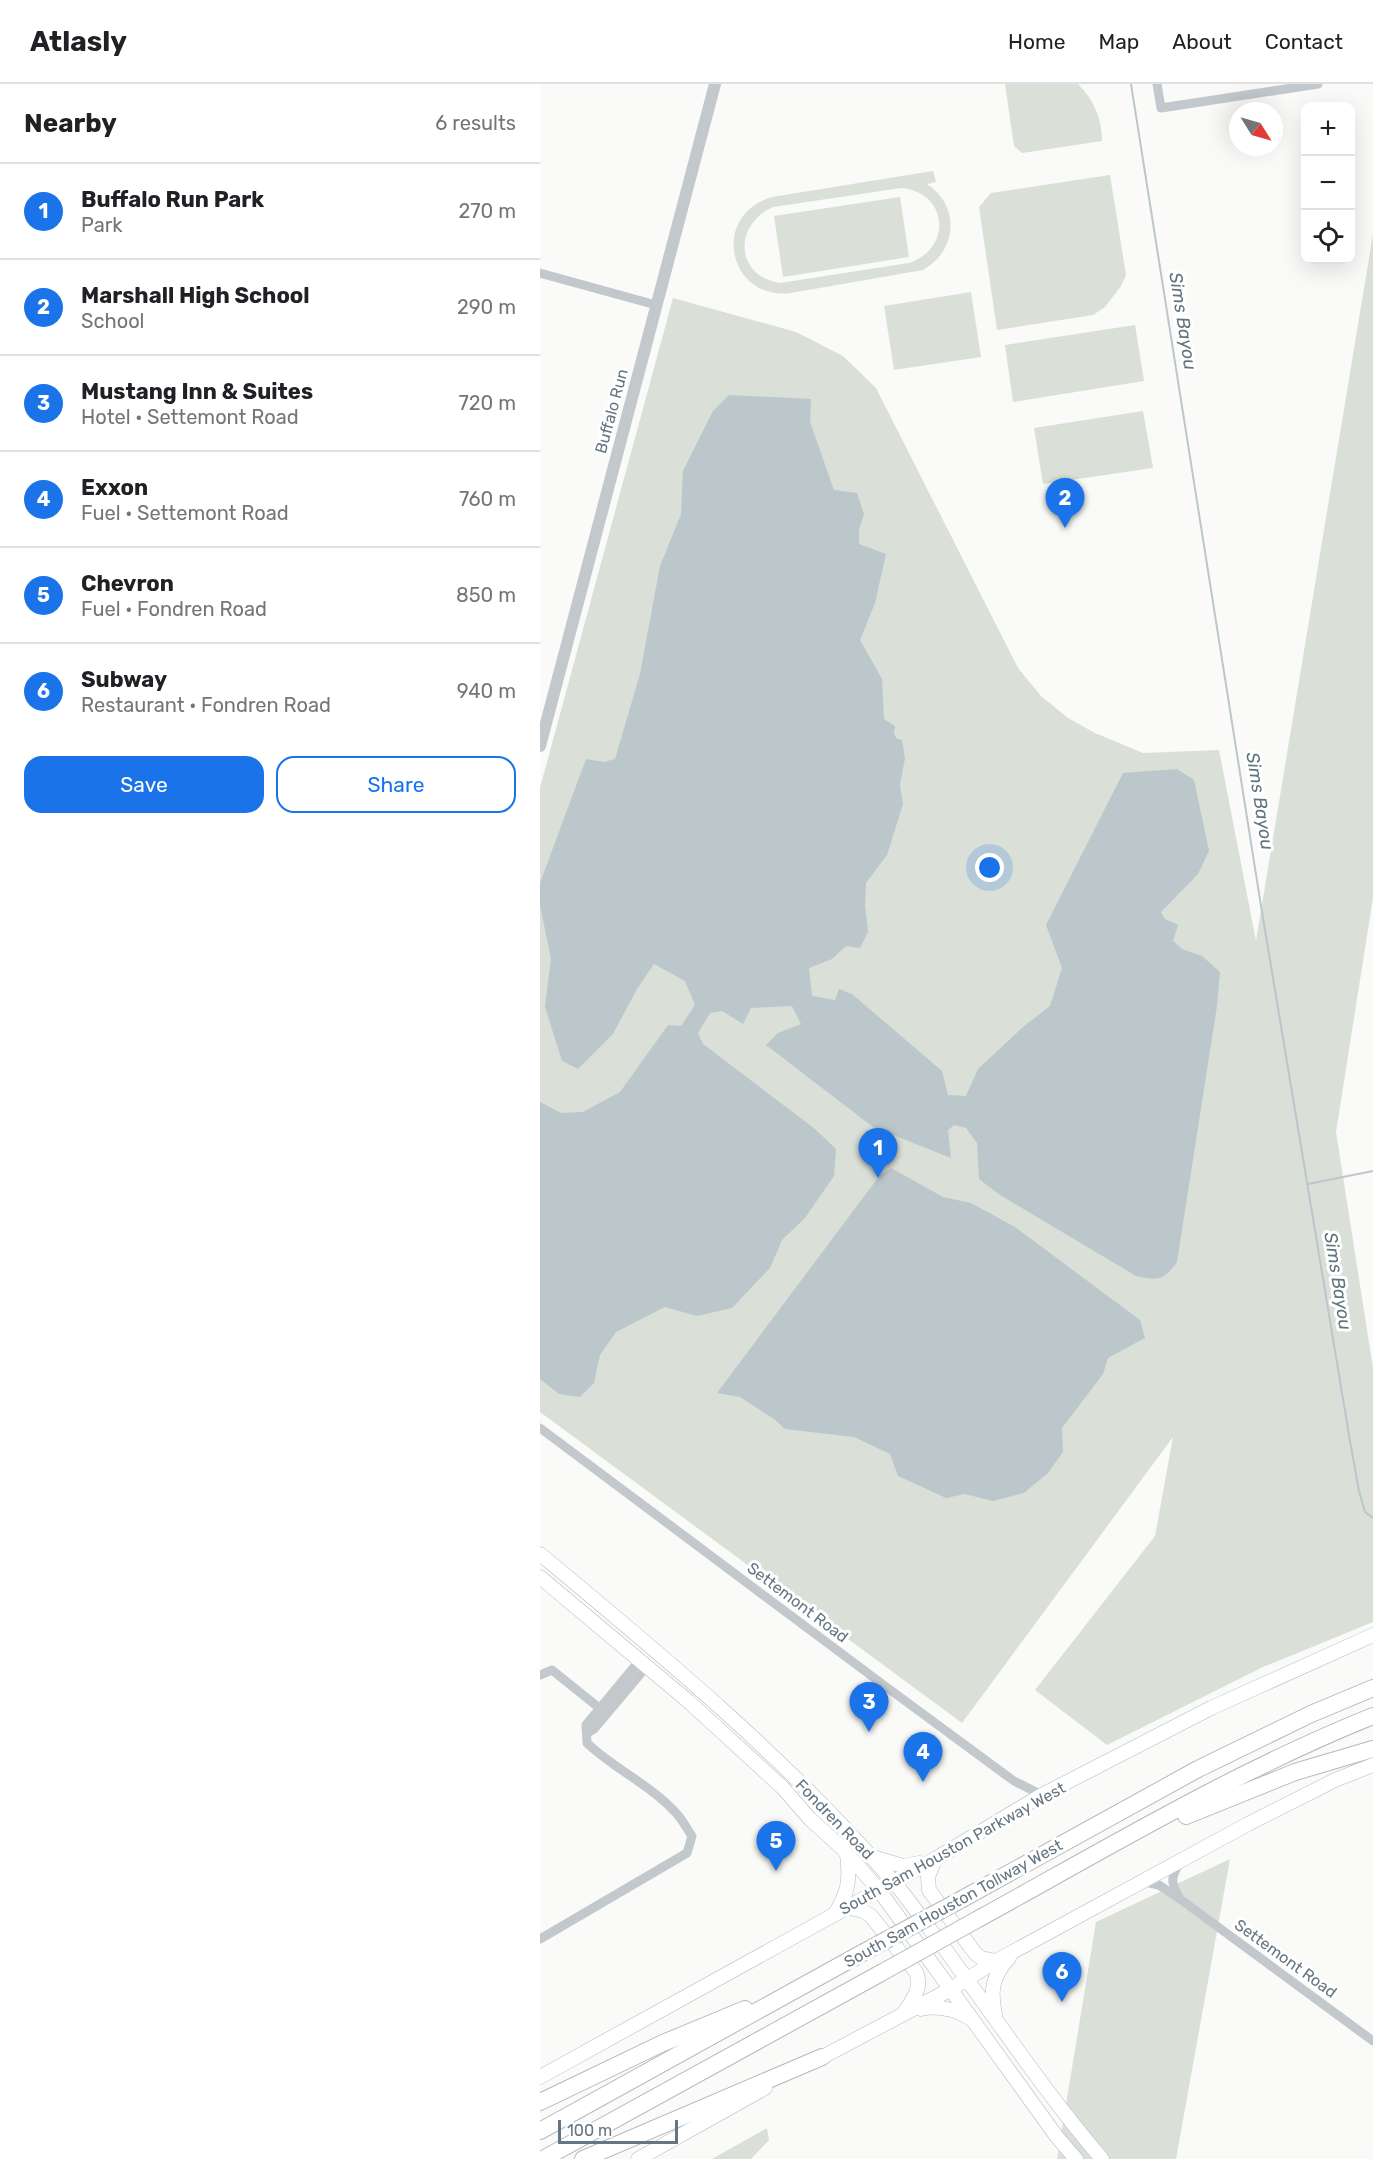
<!DOCTYPE html>
<html lang="en">
<head>
<meta charset="utf-8">
<style>
  body { margin:0; font-family:Rubik,sans-serif; background:#f2f2f2; color:#202124 }
  .controls { position:absolute; right:18px; top:18px; display:grid; overflow:hidden; border-radius:12px; box-shadow:0 6px 24px #0002 }
  .controls button { width:54px; height:54px; display:grid; place-items:center; padding:0; border:0; border-bottom:2px solid #e0e0e0; background:#fff; color:#202124; font:30px sans-serif }
  .compass { position:absolute; left:689px; top:18px; width:54px; height:54px; border-radius:50%; background:#fff; box-shadow:0 6px 24px #0002; rotate:127deg }
  .scale { position:absolute; left:18px; bottom:15px; width:120px; box-sizing:border-box; padding-left:6px; border:3px solid #657683; border-top:0; font-size:16px; line-height:21px; white-space:nowrap; color:#657683; -webkit-text-stroke:4px #fff; paint-order:stroke }
  .you { position:absolute; left:450px; top:784px; width:21px; height:21px; margin:-15px; border:4px solid #fff; border-radius:50%; background:#1a73e8; box-shadow:0 0 0 9px #1a73e833 }
  .badge { display:grid; place-items:center; width:39px; height:39px; border-radius:50%; background:#1a73e8; color:#fff; font-size:20px; font-weight:700 }
  .pin { position:absolute; translate:-50% -50px; filter:drop-shadow(0 2px 3px #0008) }
  .pin::after { content:''; position:absolute; top:32px; width:21px; height:18px; background:inherit; clip-path:polygon(0 0,100% 0,50% 100%) }
  .list { margin:0; padding:0; list-style:none }
  h2 { display:flex; justify-content:space-between; align-items:center; height:78px; margin:0; padding:0 24px; font-size:26px }
  h2 small { font-size:20px; font-weight:400; color:#757577 }
  .list li { display:grid; grid-template-columns:39px 1fr auto; gap:18px; align-items:center; box-sizing:border-box; height:96px; padding:0 24px; border-top:2px solid #e0e0e0 }
  .list b { display:block; font-size:22px; white-space:nowrap }
  .list p { margin:0; font-size:20px; white-space:nowrap; color:#757577 }
  .list em { font-size:20px; font-style:normal; color:#757577 }
  .actions { display:flex; gap:12px; padding:18px 24px }
  .actions a { flex:1; padding:14px 0; border:2px solid #1a73e8; border-radius:18px; text-align:center; font-size:21px; color:#1a73e8 }
  .actions .main { background:#1a73e8; color:#fff }
  .icon { flex:none; width:33px; height:33px; fill:none; stroke:currentColor; stroke-width:2; stroke-linecap:round; stroke-linejoin:round }
  .map { position:relative; flex:none; width:833px; height:2075px; overflow:hidden }
  header { display:flex; align-items:center; gap:36px; box-sizing:border-box; height:84px; padding:0 30px; background:#fff; border-bottom:2px solid #e0e0e0 }
  header strong { font-size:28px }
  nav { display:flex; gap:33px; margin-inline-start:auto; font-size:21px }
  main { display:flex }
  aside { flex:1; background:#fff }
  .map>svg:first-child { display:block }
</style>
</head>
<body>
<header>
<strong>Atlasly</strong>
<nav><a>Home</a><a>Map</a><a>About</a><a>Contact</a></nav>
</header>
<main>
<aside>
<h2>Nearby<small>6 results</small></h2>
<ul class="list">
<li><span class="badge">1</span><div><b>Buffalo Run Park</b><p>Park</p></div><em>270 m</em></li>
<li><span class="badge">2</span><div><b>Marshall High School</b><p>School</p></div><em>290 m</em></li>
<li><span class="badge">3</span><div><b>Mustang Inn &amp; Suites</b><p>Hotel · Settemont Road</p></div><em>720 m</em></li>
<li><span class="badge">4</span><div><b>Exxon</b><p>Fuel · Settemont Road</p></div><em>760 m</em></li>
<li><span class="badge">5</span><div><b>Chevron</b><p>Fuel · Fondren Road</p></div><em>850 m</em></li>
<li><span class="badge">6</span><div><b>Subway</b><p>Restaurant · Fondren Road</p></div><em>940 m</em></li>
</ul>
<div class="actions"><a class="main">Save</a><a>Share</a></div>
</aside>
<div class="map">
<svg width="833" height="2075" viewBox="0 0 833 2075">
  <rect width="100%" height="100%" fill="#fafaf8"/>
  <!-- green -->
  <g fill="#dadfd7" fill-rule="evenodd">
    <path d="M465,0H538C554,16 562,35 562,57L482,69L474,62Z"/>
    <path d="M393,87L396,98L387,100C421,122 417,167 383,186L251,209C188,217 170,131 232,113ZM361,104C408,108 413,164 369,179L240,199C195,192 193,141 233,123Z"/>
    <polygon points="570,91 586,191 581,202 565,223 553,231 457,246 439,123 451,109"/>
    <polygon points="360,113 369,173 243,193 234,132"/>
    <polygon points="833,150 833,814 796,1048 833,1284 833,1538 723,1583 567,1661 495,1606 615,1452 633,1353 422,1639 0,1328 0,704 133,214 256,248 303,272 336,304 478,584 501,612 528,634 555,649 603,669 679,666 716,857"/>
    <polygon points="431,208 441,273 354,286 344,222"/>
    <polygon points="595,241 604,297 473,318 465,261"/>
    <polygon points="603,327 613,384 503,400 494,344"/>
    <polygon points="690,1775 636,2075 517,2075 556,1838"/>
    <polygon points="227,2044 229,2056 211,2075 172,2075"/>
  </g>
  <!-- water -->
  <g fill="#bbc7cb">
    <path d="M189,311L271,315L270,338L294,406L317,409L324,430L319,446V460L346,470L335,519L320,556L342,595L344,635L355,642L354,649L356,654L362,656L365,674L360,701L363,720L347,771L326,799L325,821L328,848L320,864L306,862L292,875L269,884L272,912L295,916L299,905L312,910L402,987L408,1011L426,1012L438,985L483,943L510,922L522,884L506,841L583,689L637,685L654,696L669,767L658,790L621,828L625,835L638,841L633,857L642,865L662,872L680,888L677,922L637,1178C623,1197 618,1197 596,1192L460,1111L439,1095L437,1059L426,1044L414,1041L408,1046L411,1074L333,1043L226,961L238,949L261,940L252,922L211,924L203,940L182,927L170,929L158,949L163,960L275,1045L296,1065L294,1092L265,1134L242,1156L230,1184L192,1224L157,1232L125,1223L76,1248L60,1271L54,1299L40,1313L19,1310L0,1295V1018L21,1029L43,1028L80,1008L128,941L141,942L155,921L145,897L114,880L97,905L73,950L38,985L22,977L5,923L11,875L0,821V799L46,675L64,678L75,675L100,590L120,482L141,430L143,387L173,327Z"/>
    <polygon points="351,1084 403,1113 431,1119 475,1143 600,1236 605,1254 568,1274 563,1290 522,1344 523,1368 508,1389 484,1409 453,1417 425,1410 406,1414 358,1392 350,1370 314,1353 245,1345 234,1335 200,1313 177,1309 340,1091"/>
  </g>
  <g fill="none" stroke-linecap="round" stroke-linejoin="round">
    <!-- stream -->
    <g stroke="#bbc7cb" stroke-width="2">
      <polyline points="591,0 721,822 810,1357 819,1407 825,1428 833,1434"/>
      <polyline points="768,1100 833,1087"/>
    </g>
    <defs>
      <g id="secondary">
        <path d="M0,1470C123,1572 247,1675 352,1796C369,1815 383,1837 399,1857C453,1930 503,2006 562,2075"/>
        <polyline points="0,1493 148,1617 242,1703 270,1735 302,1764 339,1806 517,2053 536,2075"/>
        <polyline points="333,1773 363,1782 379,1779"/>
        <polyline points="395,1775 388,1793 389,1806 435,1869 441,1874 456,1877"/>
        <path d="M307,1823L323,1827L331,1832L376,1888C383,1904 372,1916 364,1929"/>
        <path d="M295,1830C309,1807 310,1796 307,1770"/>
        <path d="M381,1925C399,1921 415,1925 431,1935"/>
        <path d="M455,1930C450,1907 452,1892 469,1874"/>
        <polyline points="273,1978 411,1905 456,1877 708,1740 795,1696 833,1681"/>
        <polyline points="0,1993 395,1775 502,1711 671,1624 833,1551"/>
        <polyline points="98,2075 225,2004"/>
      </g>
      <g id="motorway">
        <polyline points="646,1732 755,1688 833,1665"/>
        <polyline points="424,1814 658,1685 771,1630 833,1604"/>
        <path d="M440,1834C569,1763 696,1687 833,1632"/>
        <polyline points="0,2018 123,1959 205,1925"/>
        <polyline points="0,2047 324,1868"/>
        <polyline points="3,2075 341,1889"/>
        <polyline points="43,2075 282,1973"/>
      </g>
    </defs>
    <!-- secondary casing -->
    <use href="#secondary" stroke="#b3babf" stroke-width="15"/>
    <!-- motorway casing -->
    <use href="#motorway" stroke="#b4b9bd" stroke-width="18"/>
    <!-- minor -->
    <g stroke="#c3c8cc" stroke-width="9">
      <polyline points="617,0 621,24 778,0"/>
      <polyline points="0,189 116,221"/>
      <polyline points="0,1344 345,1602 474,1697 502,1711"/>
      <polyline points="0,1591 12,1586 63,1627"/>
      <polyline points="47,1649 54,1645 107,1582"/>
      <polyline points="605,1798 619,1801 640,1815 833,1957"/>
      <path d="M639,1813C630,1798 631,1793 640,1778"/>
      <path d="M0,1855L147,1769L152,1752C147,1745 142,1735 136,1729C111,1701 74,1685 47,1659L46,1641L100,1576"/>
    </g>
    <!-- tertiary -->
    <polyline stroke="#c3c8cc" stroke-width="12" points="0,662 175,0"/>
    <!-- secondary -->
    <use href="#secondary" stroke="#fff" stroke-width="14"/>
    <!-- motorway -->
    <use href="#motorway" stroke="#fff" stroke-width="16"/>
    <defs>
      <g id="motorway-bridge">
        <polyline points="324,1868 424,1814"/>
        <polyline points="341,1889 440,1834"/>
      </g>
    </defs>
    <!-- motorway-bridge casing -->
    <use href="#motorway-bridge" stroke="#b4b9bd" stroke-width="18" stroke-linecap="butt"/>
    <!-- motorway-bridge -->
    <use href="#motorway-bridge" stroke="#fff" stroke-width="16"/>
  </g>
  <g text-anchor="middle" stroke-width="6" stroke-linejoin="round" paint-order="stroke">
    <!-- street labels -->
    <g font-size="16" fill="#657683" stroke="#fff">
      <text transform="translate(71 327) rotate(-75)" y="6">Buffalo Run</text>
      <text transform="translate(258 1518) rotate(37)" y="6">Settemont Road</text>
      <text transform="translate(295 1735) rotate(46)" y="6">Fondren Road</text>
      <text transform="translate(412 1764) rotate(-29)" y="6">South Sam Houston Parkway West</text>
      <text transform="translate(413 1819) rotate(-29)" y="6">South Sam Houston Tollway West</text>
      <text transform="translate(746 1874) rotate(36)" y="6">Settemont Road</text>
    </g>
    <!-- water labels -->
    <g font-size="18" font-style="italic" fill="#60757c" stroke="#fff">
      <text transform="translate(643 237) rotate(81)" y="6">Sims Bayou</text>
      <text transform="translate(720 717) rotate(81)" y="6">Sims Bayou</text>
      <text transform="translate(798 1197) rotate(81)" y="6">Sims Bayou</text>
    </g>
  </g>
</svg>
<div class="controls">
<button>+</button>
<button>−</button>
<button><svg class="icon" aria-label="locate" viewBox="0 0 24 24"><circle cx="12" cy="12" r="6"/><path d="M12 2v4M12 18v4M2 12h4M18 12h4"/></svg></button>
</div>
<svg class="compass" viewBox="-18 -18 36 36"><path d="M0-13l5 13h-10z" fill="#e53935"/><path d="M0 13l5-13h-10z" fill="#757577"/></svg>
<div class="scale">100 m</div>
<div class="you"></div>
<div class="pin badge" style="left:338px;top:1094px">1</div>
<div class="pin badge" style="left:525px;top:444px">2</div>
<div class="pin badge" style="left:329px;top:1648px">3</div>
<div class="pin badge" style="left:383px;top:1698px">4</div>
<div class="pin badge" style="left:236px;top:1787px">5</div>
<div class="pin badge" style="left:522px;top:1918px">6</div>
</div>
</main>
</body>
</html>
